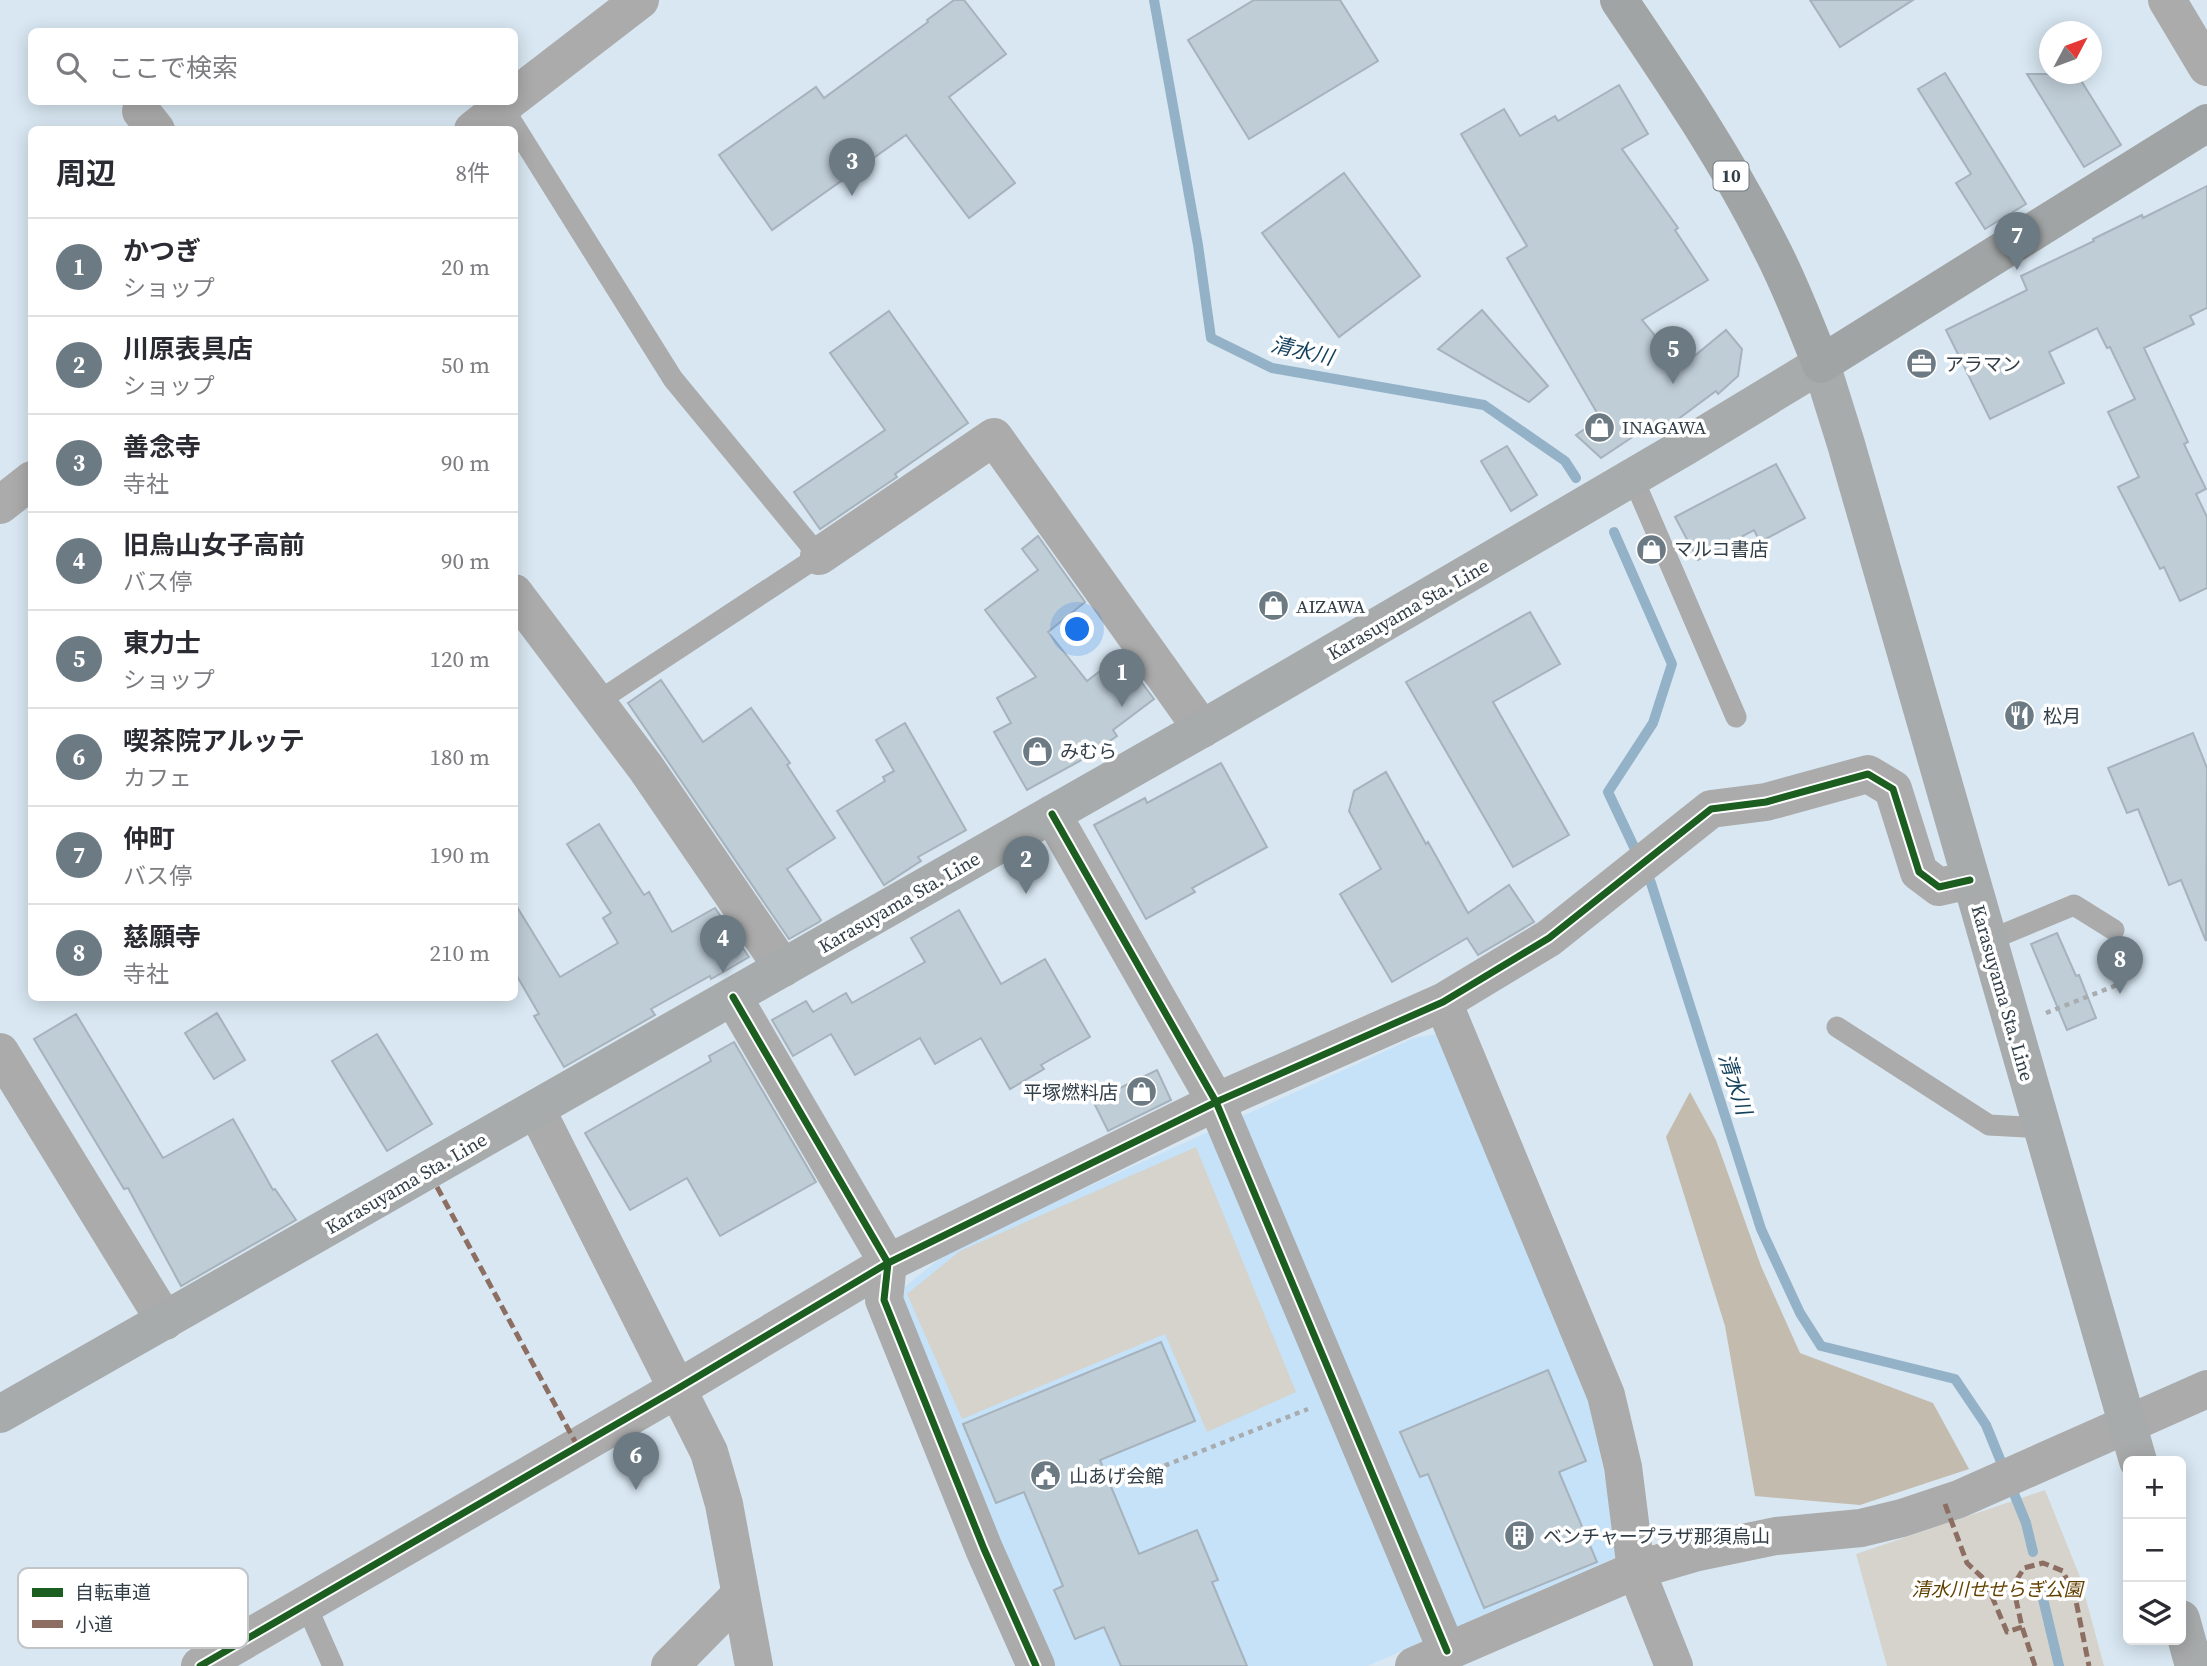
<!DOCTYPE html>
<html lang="ja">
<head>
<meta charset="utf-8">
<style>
  body { margin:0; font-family:"Source Serif 4","Noto Sans JP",serif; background:#f2f2f3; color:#2b2b33 }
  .controls { position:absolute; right:21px; bottom:21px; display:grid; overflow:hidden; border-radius:10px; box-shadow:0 4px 18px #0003 }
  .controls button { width:63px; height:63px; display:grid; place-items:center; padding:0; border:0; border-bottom:2px solid #e1e1e2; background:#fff; color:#2b2b33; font:35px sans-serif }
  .compass { position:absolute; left:2039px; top:21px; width:63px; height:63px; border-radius:50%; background:#fff; box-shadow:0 4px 18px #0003; rotate:49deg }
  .you { position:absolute; left:1078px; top:630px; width:24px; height:24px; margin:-18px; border:5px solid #fff; border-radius:50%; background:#1a73e8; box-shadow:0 0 0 10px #1a73e833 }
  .badge { display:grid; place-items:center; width:46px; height:46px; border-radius:50%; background:#6c7a84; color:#fff; font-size:23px; font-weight:700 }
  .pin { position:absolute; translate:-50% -58px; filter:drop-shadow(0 2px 4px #0008) }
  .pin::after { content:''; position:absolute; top:37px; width:24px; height:21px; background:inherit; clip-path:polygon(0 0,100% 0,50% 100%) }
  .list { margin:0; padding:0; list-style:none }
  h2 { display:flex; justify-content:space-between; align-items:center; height:91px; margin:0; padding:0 28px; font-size:30px }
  h2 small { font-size:23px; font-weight:400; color:#7c7c81 }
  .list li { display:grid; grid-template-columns:46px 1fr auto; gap:21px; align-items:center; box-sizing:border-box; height:98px; padding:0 28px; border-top:2px solid #e1e1e2 }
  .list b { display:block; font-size:26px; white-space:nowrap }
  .list p { margin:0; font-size:23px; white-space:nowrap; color:#7c7c81 }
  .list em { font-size:23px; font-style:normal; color:#7c7c81 }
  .icon { flex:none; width:38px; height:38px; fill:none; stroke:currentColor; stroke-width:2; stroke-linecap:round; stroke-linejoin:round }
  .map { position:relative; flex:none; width:2207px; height:1666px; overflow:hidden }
  .search { position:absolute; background:#fff; box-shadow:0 4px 18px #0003; left:28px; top:28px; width:490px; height:77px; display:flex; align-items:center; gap:18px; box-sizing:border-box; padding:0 24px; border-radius:10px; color:#7c7c81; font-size:26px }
  .panel { position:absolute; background:#fff; box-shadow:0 4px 18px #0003; left:28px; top:126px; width:490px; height:875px; border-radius:10px }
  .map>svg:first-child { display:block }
</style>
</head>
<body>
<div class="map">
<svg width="2207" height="1666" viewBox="0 0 2207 1666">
  <rect width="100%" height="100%" fill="#d8e7f2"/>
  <!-- built -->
  <polygon fill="#c5e2f8" points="1438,1034 1585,1372 1619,1556 1367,1666 1051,1666 897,1293 952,1249 1414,1038"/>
  <!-- green -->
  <g fill="#d5d3cc">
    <polygon points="1196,1147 1296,1392 1207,1432 1165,1334 962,1419 907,1294 960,1251"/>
    <polygon points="2045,1490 2080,1577 2104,1666 1887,1666 1856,1554"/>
  </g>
  <!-- forest -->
  <polygon fill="#c3bcae" points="1690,1092 1716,1140 1761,1266 1800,1353 1933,1403 1969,1469 1860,1505 1755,1496 1725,1326 1666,1137"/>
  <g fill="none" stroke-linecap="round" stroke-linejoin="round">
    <!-- stream -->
    <g stroke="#94b2c7" stroke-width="10">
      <polyline points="1154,0 1198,245 1211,338 1272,368 1484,405 1565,461 1576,478"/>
      <polyline points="1614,532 1672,664 1653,723 1608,792 1651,883 1761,1229 1800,1313 1821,1346 1955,1379 1986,1425 2026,1523 2033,1552"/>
      <polyline points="2039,1582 2059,1666"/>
    </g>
  </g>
  <!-- building -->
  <g fill="#bfcdd7" stroke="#a6b2bc" stroke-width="2">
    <polygon points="954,0 964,0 1006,54 949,97 1015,183 969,218 906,135 772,230 719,155 816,87 824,98 928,22 927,20"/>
    <polygon points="1254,0 1340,0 1378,61 1249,139 1188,40"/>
    <polygon points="1810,0 1913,0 1840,47"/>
    <polygon points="1945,73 2026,204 1985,229 1956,183 1971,174 1918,89"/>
    <polygon points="2027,74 2077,74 2121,145 2084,167"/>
    <polygon points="1619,85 1648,134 1622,149 1678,228 1675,230 1708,280 1642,320 1681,367 1726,330 1742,349 1738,376 1718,394 1716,391 1662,431 1655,422 1601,458 1576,435 1600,418 1507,258 1527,246 1461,134 1504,109 1520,136 1555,116 1558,121"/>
    <polygon points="1344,173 1420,276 1339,337 1262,233"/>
    <polygon points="2207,186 2207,308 2190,316 2194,324 2144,348 2188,442 2184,444 2206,489 2196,494 2207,517 2207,588 2180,601 2164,567 2160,569 2118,487 2139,477 2108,412 2135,399 2110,347 2107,348 2097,328 2049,352 2064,383 1990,419 1946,330 2027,290 2021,276 2094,241 2093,239 2142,215 2143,218"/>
    <polygon points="1482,310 1548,386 1529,402 1438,349"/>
    <polygon points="889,311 968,423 895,474 897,477 820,529 794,492 885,430 830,353"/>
    <polygon points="1507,446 1537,495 1511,511 1481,461"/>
    <polygon points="1776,464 1805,518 1760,542 1754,530 1698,560 1675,517"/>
    <polygon points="1038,536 1085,602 1048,632 1087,681 1121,655 1154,699 1113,730 1117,736 1087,757 1027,790 994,732 1011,723 997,698 1036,677 985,610 1038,570 1022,549"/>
    <polygon points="1530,612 1560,664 1493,702 1569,835 1513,867 1406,682"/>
    <polygon points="661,680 703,742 751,708 790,763 787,765 835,838 787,869 821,920 819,922 789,939 628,703"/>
    <polygon points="905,723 966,830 918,857 921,861 884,885 837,811 885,781 883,777 894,771 876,740"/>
    <polygon points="2193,733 2207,768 2206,941 2181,880 2169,885 2138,809 2127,813 2108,768"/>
    <polygon points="1221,763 1267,847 1192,888 1195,892 1146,919 1094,825 1145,798 1147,803"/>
    <polygon points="1386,772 1426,844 1428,842 1468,913 1509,885 1534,922 1478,955 1467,938 1392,982 1340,894 1381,869 1349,811 1354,791"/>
    <polygon points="599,824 644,895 649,892 672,932 715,908 749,957 711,979 710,976 651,1009 655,1015 564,1067 534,1016 539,1014 514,971 514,902 560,977 618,943 603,918 611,913 567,844"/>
    <polygon points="959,910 1001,984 1045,959 1090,1037 1041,1065 1044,1069 1010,1089 981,1038 935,1064 920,1038 855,1075 831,1034 793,1056 772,1020 806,1001 813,1012 846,993 852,1003 925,962 911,938"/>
    <polygon points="2057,933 2076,976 2079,975 2096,1018 2067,1030 2031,944"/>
    <polygon points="217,1013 245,1060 214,1079 185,1033"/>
    <polygon points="76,1014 163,1158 233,1119 273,1190 275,1189 296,1220 181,1286 128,1188 124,1189 34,1039"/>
    <polygon points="377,1034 432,1124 387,1151 332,1061"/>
    <polygon points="734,1042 816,1182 720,1236 687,1178 630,1210 585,1133 711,1061 709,1056"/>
    <polygon points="1157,1070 1171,1100 1108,1131 1093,1101"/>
    <polygon points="1161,1342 1195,1421 1100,1460 1139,1554 1197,1530 1218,1580 1212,1582 1247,1666 1121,1666 1104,1627 1075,1639 1054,1590 1063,1586 1024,1492 996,1503 963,1424"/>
    <polygon points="1548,1370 1586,1461 1559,1472 1597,1562 1484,1608 1428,1474 1420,1477 1400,1432"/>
  </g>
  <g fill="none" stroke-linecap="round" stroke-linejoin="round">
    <!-- path -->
    <g stroke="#a8acaf" stroke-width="4.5" stroke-dasharray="5 5" stroke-linecap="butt">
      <polyline points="2046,1013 2117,985"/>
      <polyline points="1146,1473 1308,1409"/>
    </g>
    <!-- service -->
    <g stroke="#aaabaa" stroke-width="21">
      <polyline points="502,106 673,379 819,556 597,702"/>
      <polyline points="1633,478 1736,717"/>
      <polyline points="1987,941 2074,905 2114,930"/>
      <polyline points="1837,1027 1989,1125 2042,1128"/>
      <polyline points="306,1605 333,1666"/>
    </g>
    <!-- minor -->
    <g stroke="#aaabaa" stroke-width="38">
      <polyline points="514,97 640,0"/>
      <polyline points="141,111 156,130"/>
      <polyline points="473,130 508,102"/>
      <polyline points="0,505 32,480"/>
      <polyline points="819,556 994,437 1202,729"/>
      <polyline points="514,593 646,768 783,968"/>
      <polyline points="1052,814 1216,1102 1447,1651"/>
      <polyline points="1443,1002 1606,1395 1623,1467 1636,1570 1674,1666"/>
      <polyline points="0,1052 165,1321"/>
      <polyline points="200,1666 677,1389 888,1263 733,997"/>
      <polyline points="670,1666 740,1595"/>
      <polyline points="1036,1666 984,1549 884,1300 888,1263 1216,1102 1443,1002 1549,938 1711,809 1766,802 1868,774 1893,789 1919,872 1939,887 1970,880"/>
      <polyline points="1414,1666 1636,1570 1694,1553 1776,1536 1861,1528 1902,1518 1959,1499 2207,1389"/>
    </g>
    <!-- tertiary -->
    <g stroke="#aaabaa" stroke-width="38">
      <polyline points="2167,0 2207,67"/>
      <polyline points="536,1109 709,1452 724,1504 754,1666"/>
    </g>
    <!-- secondary -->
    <g stroke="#a8abab" stroke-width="38">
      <polyline points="0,1414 1219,719 1686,446 1821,364 1846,444 2138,1461"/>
      <polyline points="2181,1619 2194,1666"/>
    </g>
    <!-- primary -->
    <path stroke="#a1a4a4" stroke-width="38" d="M1619,0C1673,80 1727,160 1770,246C1790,284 1805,324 1821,364L2207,123"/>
    <!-- quiet -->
    <g stroke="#8d6e63" stroke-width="5" stroke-dasharray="10 5" stroke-linecap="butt">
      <polyline points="437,1187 578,1447"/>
      <polyline points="1945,1504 1967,1563 1985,1580 2007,1632 2022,1627"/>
      <polyline points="2035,1666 2022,1627 2013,1586 2024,1568 2043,1563 2063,1571 2076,1601 2089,1666"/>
    </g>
    <defs>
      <g id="cycleway">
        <polyline points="1052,814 1216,1102 1447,1651"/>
        <polyline points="200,1666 677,1389 888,1263 733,997"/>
        <polyline points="1036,1666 984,1549 884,1300 888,1263 1216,1102 1443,1002 1549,938 1711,809 1766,802 1868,774 1893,789 1919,872 1939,887 1970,880"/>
      </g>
    </defs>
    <!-- cycleway casing -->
    <use href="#cycleway" stroke="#fff" stroke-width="11"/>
    <!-- cycleway -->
    <use href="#cycleway" stroke="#1b5e20" stroke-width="7"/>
  </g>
  <!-- icons -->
  <defs>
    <symbol id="office-disc" viewBox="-11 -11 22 22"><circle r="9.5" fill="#6c7a84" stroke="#fff"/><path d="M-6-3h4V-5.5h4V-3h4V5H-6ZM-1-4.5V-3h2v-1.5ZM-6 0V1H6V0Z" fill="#fff"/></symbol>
    <symbol id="shop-disc" viewBox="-11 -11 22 22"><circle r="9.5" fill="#6c7a84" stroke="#fff"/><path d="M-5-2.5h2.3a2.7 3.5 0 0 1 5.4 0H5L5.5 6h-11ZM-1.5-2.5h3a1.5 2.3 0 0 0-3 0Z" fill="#fff"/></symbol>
    <symbol id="restaurant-disc" viewBox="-11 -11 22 22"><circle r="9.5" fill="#6c7a84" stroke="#fff"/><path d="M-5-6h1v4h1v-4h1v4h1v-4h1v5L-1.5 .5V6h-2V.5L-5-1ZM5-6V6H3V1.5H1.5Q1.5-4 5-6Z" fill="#fff"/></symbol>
    <symbol id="civic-disc" viewBox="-11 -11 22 22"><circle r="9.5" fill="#6c7a84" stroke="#fff"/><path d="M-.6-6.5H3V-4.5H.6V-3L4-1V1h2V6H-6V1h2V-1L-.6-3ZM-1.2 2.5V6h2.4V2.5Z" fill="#fff"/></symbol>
    <symbol id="building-disc" viewBox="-11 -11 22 22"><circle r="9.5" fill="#6c7a84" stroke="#fff"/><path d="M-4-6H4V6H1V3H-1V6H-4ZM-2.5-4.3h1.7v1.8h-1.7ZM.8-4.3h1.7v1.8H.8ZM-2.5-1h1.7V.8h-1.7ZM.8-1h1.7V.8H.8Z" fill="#fff"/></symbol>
  </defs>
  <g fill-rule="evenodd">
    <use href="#office-disc" x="1904" y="346" width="35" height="35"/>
    <use href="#shop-disc" x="1582" y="410" width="35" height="35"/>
    <use href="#shop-disc" x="1634" y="532" width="35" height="35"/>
    <use href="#shop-disc" x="1256" y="588" width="35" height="35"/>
    <use href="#restaurant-disc" x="2002" y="698" width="35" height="35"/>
    <use href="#shop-disc" x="1020" y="734" width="35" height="35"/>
    <use href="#shop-disc" x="1124" y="1074" width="35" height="35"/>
    <use href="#civic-disc" x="1028" y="1458" width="35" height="35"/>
    <use href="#building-disc" x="1502" y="1518" width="35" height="35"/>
  </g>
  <g text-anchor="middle" stroke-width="7" stroke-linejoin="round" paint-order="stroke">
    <!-- shield labels -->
    <rect fill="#fff" stroke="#707980" stroke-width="2" x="1713.5" y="161.5" width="35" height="29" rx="5"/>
    <g font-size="18" font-weight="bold" fill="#323f49">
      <text x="1731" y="182">10</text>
    </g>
    <!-- poi labels -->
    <g font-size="19" fill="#323f49" stroke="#fff" text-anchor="start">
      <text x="1945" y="371">アラマン</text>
      <text x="1622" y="434">INAGAWA</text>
      <text x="1674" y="556">マルコ書店</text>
      <text x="1296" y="613">AIZAWA</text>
      <text x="2043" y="723">松月</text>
      <text x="1060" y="758">みむら</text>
      <text x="1118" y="1099" text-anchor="end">平塚燃料店</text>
      <text x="1069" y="1483">山あげ会館</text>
      <text x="1543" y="1543">ベンチャープラザ那須烏山</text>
    </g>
    <!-- street labels -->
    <g font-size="19" fill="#323f49" stroke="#fff">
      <text transform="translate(1408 609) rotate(-30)" y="7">Karasuyama Sta. Line</text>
      <text transform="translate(899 902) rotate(-30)" y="7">Karasuyama Sta. Line</text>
      <text transform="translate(2003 993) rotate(74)" y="7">Karasuyama Sta. Line</text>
      <text transform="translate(406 1183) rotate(-30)" y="7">Karasuyama Sta. Line</text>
    </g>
    <!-- park labels -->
    <g font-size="19" font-style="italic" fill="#624000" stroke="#fff">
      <text x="1997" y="1596">清水川せせらぎ公園</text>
    </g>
    <!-- water labels -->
    <g font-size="21" font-style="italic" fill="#123f5b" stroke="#fff">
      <text transform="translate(1302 351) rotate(13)" y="7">清水川</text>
      <text transform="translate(1735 1084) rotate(72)" y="7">清水川</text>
    </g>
  </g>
  <!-- legend -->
  <rect x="18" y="1568" width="230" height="80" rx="10" fill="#fff" stroke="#c2c5c8" stroke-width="2"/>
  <rect x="32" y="1588" width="31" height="9" fill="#1b5e20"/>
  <rect x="32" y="1620" width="31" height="8" fill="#8d6e63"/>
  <g font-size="19" fill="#323f49">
    <text x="75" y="1599">自転車道</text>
    <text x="75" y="1631">小道</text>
  </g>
</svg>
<div class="controls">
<button>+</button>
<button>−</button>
<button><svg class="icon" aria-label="layers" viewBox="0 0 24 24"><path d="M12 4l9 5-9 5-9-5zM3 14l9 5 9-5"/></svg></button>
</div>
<svg class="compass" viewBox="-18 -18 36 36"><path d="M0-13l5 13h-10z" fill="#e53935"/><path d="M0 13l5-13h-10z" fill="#7c7c81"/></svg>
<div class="you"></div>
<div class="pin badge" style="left:1122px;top:707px">1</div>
<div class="pin badge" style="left:1026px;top:894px">2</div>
<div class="pin badge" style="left:852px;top:196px">3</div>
<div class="pin badge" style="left:723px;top:973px">4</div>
<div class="pin badge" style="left:1673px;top:384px">5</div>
<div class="pin badge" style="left:636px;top:1490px">6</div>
<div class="pin badge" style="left:2017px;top:270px">7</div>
<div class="pin badge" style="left:2120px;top:994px">8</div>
<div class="search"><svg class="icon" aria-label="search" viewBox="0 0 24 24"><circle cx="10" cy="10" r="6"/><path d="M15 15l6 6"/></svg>ここで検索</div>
<section class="panel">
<h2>周辺<small>8件</small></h2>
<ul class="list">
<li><span class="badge">1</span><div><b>かつぎ</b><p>ショップ</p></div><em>20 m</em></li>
<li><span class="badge">2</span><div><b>川原表具店</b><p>ショップ</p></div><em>50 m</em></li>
<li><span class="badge">3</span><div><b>善念寺</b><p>寺社</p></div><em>90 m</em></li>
<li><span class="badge">4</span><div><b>旧烏山女子高前</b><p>バス停</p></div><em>90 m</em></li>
<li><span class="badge">5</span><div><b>東力士</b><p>ショップ</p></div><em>120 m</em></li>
<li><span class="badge">6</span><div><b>喫茶院アルッテ</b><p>カフェ</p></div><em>180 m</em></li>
<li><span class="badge">7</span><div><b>仲町</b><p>バス停</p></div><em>190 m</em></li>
<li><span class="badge">8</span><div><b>慈願寺</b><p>寺社</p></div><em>210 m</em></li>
</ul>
</section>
</div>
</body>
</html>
